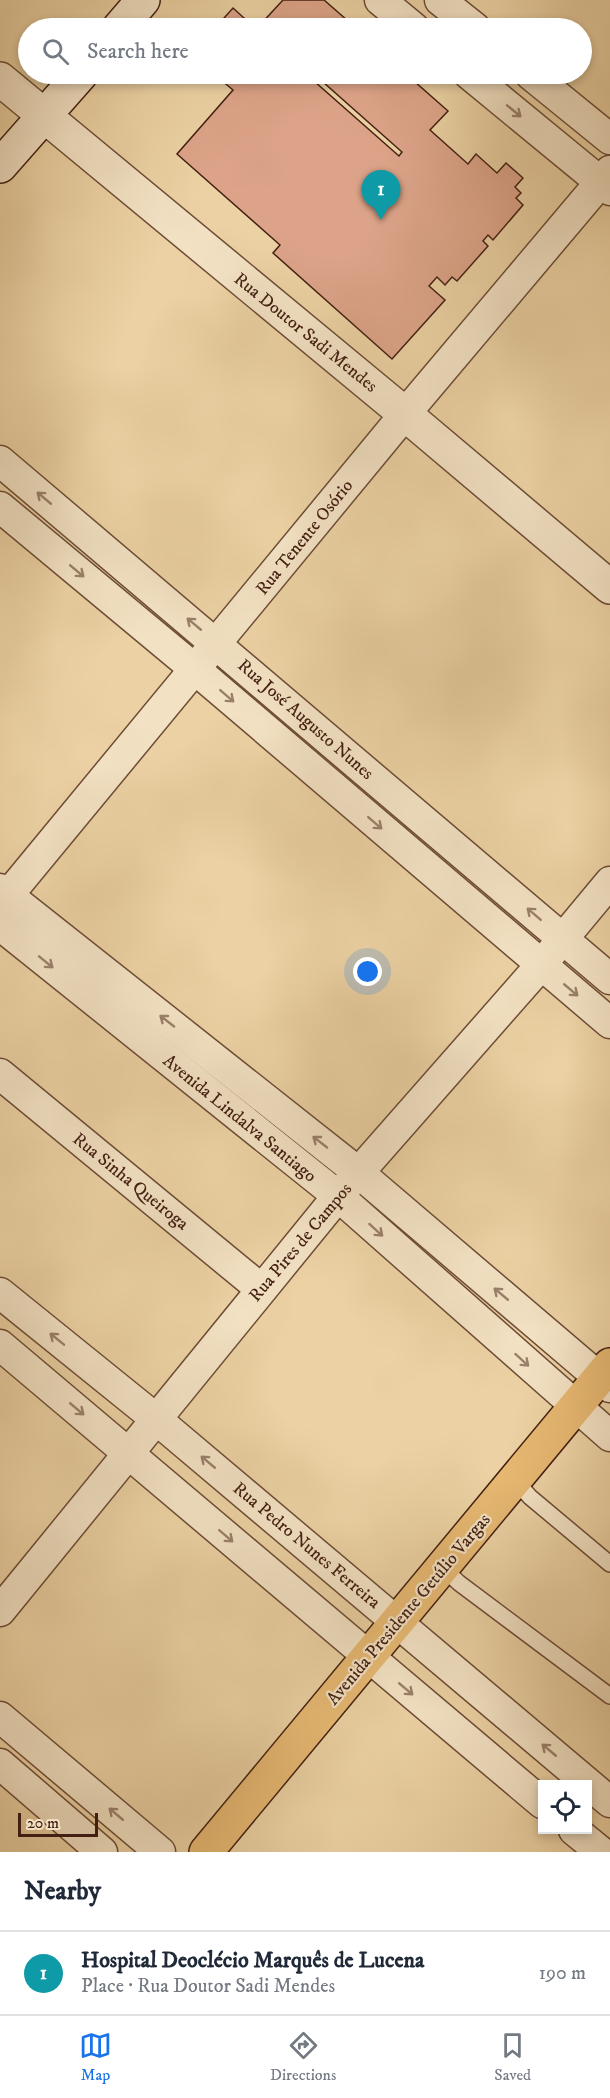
<!DOCTYPE html>
<html lang="en">
<head>
<meta charset="utf-8">
<style>
  body { margin:0; font-family:"IM FELL DW Pica",serif; background:#f6f6f7; color:#1f2937 }
  .controls { position:absolute; right:18px; bottom:18px; display:grid; overflow:hidden; border-radius:0px; box-shadow:0 3px 9px #0003 }
  .controls button { width:54px; height:54px; display:grid; place-items:center; padding:0; border:0; border-bottom:2px solid #e0e1e3; background:#fff; color:#1f2937; font:30px sans-serif }
  .scale { position:absolute; left:18px; bottom:15px; width:80px; box-sizing:border-box; padding-left:6px; border:3px solid #432012; border-top:0; font-size:16px; line-height:21px; white-space:nowrap; color:#432012; -webkit-text-stroke:4px #f2e1c3; paint-order:stroke }
  .you { position:absolute; left:368px; top:972px; width:21px; height:21px; margin:-15px; border:4px solid #fff; border-radius:50%; background:#1a73e8; box-shadow:0 0 0 9px #1a73e833 }
  .badge { display:grid; place-items:center; width:39px; height:39px; border-radius:50%; background:#1a73e8; color:#fff; font-size:20px; font-weight:700 }
  .pin { position:absolute; translate:-50% -50px; filter:drop-shadow(0 2px 3px #0008) }
  .pin::after { content:''; position:absolute; top:32px; width:21px; height:18px; background:inherit; clip-path:polygon(0 0,100% 0,50% 100%) }
  .list { margin:0; padding:0; list-style:none }
  h2 { display:flex; justify-content:space-between; align-items:center; height:78px; margin:0; padding:0 24px; font-size:26px }
  h2 small { font-size:20px; font-weight:400; color:#747a83 }
  .list li { display:grid; grid-template-columns:39px 1fr auto; gap:18px; align-items:center; box-sizing:border-box; height:84px; padding:0 24px; border-top:2px solid #e0e1e3 }
  .list b { display:block; font-size:22px; white-space:nowrap }
  .list p { margin:0; font-size:20px; white-space:nowrap; color:#747a83 }
  .list em { font-size:20px; font-style:normal; color:#747a83 }
  .icon { flex:none; width:33px; height:33px; fill:none; stroke:currentColor; stroke-width:2; stroke-linecap:round; stroke-linejoin:round }
  .map { position:relative; flex:none; width:610px; height:1852px; overflow:hidden }
  .search { position:absolute; background:#fff; box-shadow:0 3px 9px #0003; left:18px; right:18px; top:18px; height:66px; display:flex; align-items:center; gap:15px; box-sizing:border-box; padding:0 21px; border-radius:33px; color:#747a83; font-size:22px }
  .sheet { height:162px; background:#fff }
  nav { display:flex; justify-content:space-around; align-items:center; box-sizing:border-box; height:84px; border-top:2px solid #e0e1e3; background:#fff; font-size:16px; color:#747a83 }
  nav a { display:grid; justify-items:center; gap:3px }
  nav .on { color:#1a73e8 }
  .map>svg:first-child { display:block }
</style>
</head>
<body>
<div class="map">
<svg width="610" height="1852" viewBox="0 0 610 1852">
  <rect width="100%" height="100%" fill="#ebd1a3"/>
  <filter id="stains"><feTurbulence type="fractalNoise" baseFrequency=".00333" numOctaves="4"/><feColorMatrix values="0 0 0 0 .2 0 0 0 0 .09 0 0 0 0 .02 0 0 0 .5 -.17"/></filter>
  <radialGradient id="worn" r=".72"><stop offset=".6" stop-color="#630" stop-opacity="0"/><stop offset="1" stop-color="#630" stop-opacity=".3"/></radialGradient>
  <!-- building -->
  <g fill="#dca388" stroke="#432012" stroke-width="1.5">
    <polygon points="283,0 324,0 356,28 264,28 260,25"/>
    <polygon points="233,8 255,28 215,28"/>
    <polygon points="214,74 306,74 399,156 402,152 314,74 406,74 448,111 430,130 468,164 476,154 497,173 506,163 523,178 515,187 521,193 516,198 523,205 493,240 488,235 483,241 488,246 457,281 452,277 445,285 437,277 429,286 445,300 392,359 273,253 280,245 177,154 233,90"/>
  </g>
  <g fill="none" stroke-linecap="round" stroke-linejoin="round">
    <defs>
      <g id="service">
        <polyline points="515,1480 530,1497 610,1564"/>
        <polyline points="443,1568 459,1583 610,1696"/>
      </g>
      <g id="minor">
        <polyline points="380,0 414,28"/>
        <polyline points="440,0 475,28"/>
        <polyline points="469,74 610,190"/>
        <polyline points="530,74 610,139"/>
        <polyline points="0,461 610,979"/>
        <polyline points="0,507 196,670 610,1023"/>
        <polyline points="0,889 359,1173 610,1387"/>
        <polyline points="0,905 405,414 610,171"/>
        <polyline points="0,925 338,1196 610,1436"/>
        <polyline points="0,1074 261,1289"/>
        <polyline points="0,1293 156,1419 610,1802"/>
        <polyline points="0,1345 542,1803"/>
        <polyline points="0,1611 338,1196 541,965 610,882"/>
        <polyline points="0,1717 160,1852"/>
        <polyline points="0,1764 102,1852"/>
        <polyline points="574,1830 601,1852"/>
      </g>
      <polyline id="tertiary" points="0,79 405,414 610,587"/>
      <g id="secondary">
        <polyline points="119,28 143,0"/>
        <polyline points="0,166 81,74"/>
      </g>
      <polyline id="primary" points="206,1852 610,1365"/>
    </defs>
    <!-- service casing -->
    <use href="#service" stroke="#6d4c36" stroke-width="18"/>
    <!-- minor casing -->
    <use href="#minor" stroke="#6d4c36" stroke-width="33"/>
    <!-- tertiary casing -->
    <use href="#tertiary" stroke="#6d4c36" stroke-width="36"/>
    <!-- secondary casing -->
    <use href="#secondary" stroke="#432012" stroke-width="36"/>
    <!-- primary casing -->
    <use href="#primary" stroke="#432012" stroke-width="36"/>
    <!-- service -->
    <use href="#service" stroke="#f2e1c3" stroke-width="15"/>
    <!-- minor -->
    <use href="#minor" stroke="#f2e1c3" stroke-width="30"/>
    <!-- tertiary -->
    <use href="#tertiary" stroke="#f2e1c3" stroke-width="33"/>
    <!-- secondary -->
    <use href="#secondary" stroke="#f2e1c3" stroke-width="33"/>
    <!-- primary -->
    <use href="#primary" stroke="#e6b872" stroke-width="33"/>
  </g>
  <!-- one-way arrows -->
  <defs><path id="oneway-shaft" d="M-6 0H5M1.5-3L5.5 0L1.5 3" fill="none" stroke-width="1.6" stroke-linecap="round" stroke-linejoin="round" transform="scale(1.5)"/></defs>
  <g stroke="#9a806a">
    <use href="#oneway-shaft" transform="translate(514 111) rotate(39)"/>
    <use href="#oneway-shaft" transform="translate(44 498) rotate(-140)"/>
    <use href="#oneway-shaft" transform="translate(77 571) rotate(40)"/>
    <use href="#oneway-shaft" transform="translate(194 624) rotate(-140)"/>
    <use href="#oneway-shaft" transform="translate(227 696) rotate(41)"/>
    <use href="#oneway-shaft" transform="translate(375 823) rotate(41)"/>
    <use href="#oneway-shaft" transform="translate(534 914) rotate(-139)"/>
    <use href="#oneway-shaft" transform="translate(46 962) rotate(39)"/>
    <use href="#oneway-shaft" transform="translate(571 990) rotate(40)"/>
    <use href="#oneway-shaft" transform="translate(167 1021) rotate(-142)"/>
    <use href="#oneway-shaft" transform="translate(320 1142) rotate(-142)"/>
    <use href="#oneway-shaft" transform="translate(376 1230) rotate(42)"/>
    <use href="#oneway-shaft" transform="translate(501 1294) rotate(-140)"/>
    <use href="#oneway-shaft" transform="translate(57 1339) rotate(-141)"/>
    <use href="#oneway-shaft" transform="translate(522 1360) rotate(42)"/>
    <use href="#oneway-shaft" transform="translate(77 1409) rotate(40)"/>
    <use href="#oneway-shaft" transform="translate(208 1462) rotate(-140)"/>
    <use href="#oneway-shaft" transform="translate(226 1536) rotate(41)"/>
    <use href="#oneway-shaft" transform="translate(406 1689) rotate(40)"/>
    <use href="#oneway-shaft" transform="translate(549 1750) rotate(-140)"/>
    <use href="#oneway-shaft" transform="translate(116 1814) rotate(-140)"/>
  </g>
  <g text-anchor="middle" stroke-width="4.5" stroke-linejoin="round" paint-order="stroke">
    <!-- street labels -->
    <g font-size="18" fill="#432012" stroke="#f2e1c3">
      <text transform="translate(306 332) rotate(39)" y="6">Rua Doutor Sadi Mendes</text>
      <text transform="translate(304 537) rotate(-51)" y="6">Rua Tenente Osório</text>
      <text transform="translate(306 719) rotate(41)" y="6">Rua José Augusto Nunes</text>
      <text transform="translate(240 1118) rotate(39)" y="6">Avenida Lindalva Santiago</text>
      <text transform="translate(131 1181) rotate(39)" y="6">Rua Sinha Queiroga</text>
      <text transform="translate(300 1242) rotate(-50)" y="6">Rua Pires de Campos</text>
      <text transform="translate(307 1545) rotate(40)" y="6">Rua Pedro Nunes Ferreira</text>
      <text transform="translate(408 1609) rotate(-50)" y="6">Avenida Presidente Getúlio Vargas</text>
    </g>
  </g>
  <rect width="100%" height="100%" filter="url(#stains)"/>
  <rect width="100%" height="100%" fill="url(#worn)"/>
</svg>
<div class="controls">
<button><svg class="icon" aria-label="locate" viewBox="0 0 24 24"><circle cx="12" cy="12" r="6"/><path d="M12 2v4M12 18v4M2 12h4M18 12h4"/></svg></button>
</div>
<div class="scale">20 m</div>
<div class="you"></div>
<div class="pin badge" style="left:381px;top:220px;background:#0f9aa8">1</div>
<div class="search"><svg class="icon" aria-label="search" viewBox="0 0 24 24"><circle cx="10" cy="10" r="6"/><path d="M15 15l6 6"/></svg>Search here</div>
</div>
<section class="sheet">
<h2>Nearby<small></small></h2>
<ul class="list">
<li><span class="badge" style="background:#0f9aa8">1</span><div><b>Hospital Deoclécio Marquês de Lucena</b><p>Place · Rua Doutor Sadi Mendes</p></div><em>190 m</em></li>
</ul>
</section>
<nav>
<a class="on"><svg class="icon" aria-label="map" viewBox="0 0 24 24"><path d="M3 6l6-2 6 2 6-2v14l-6 2-6-2-6 2zM9 4v14M15 6v14"/></svg>Map</a>
<a><svg class="icon" aria-label="directions" viewBox="0 0 24 24"><path d="M12 3l9 9-9 9-9-9zM9 14v-3h6M13 9l2 2-2 2"/></svg>Directions</a>
<a><svg class="icon" aria-label="saved" viewBox="0 0 24 24"><path d="M7 4h10v16l-5-4-5 4z"/></svg>Saved</a>
</nav>
</body>
</html>
